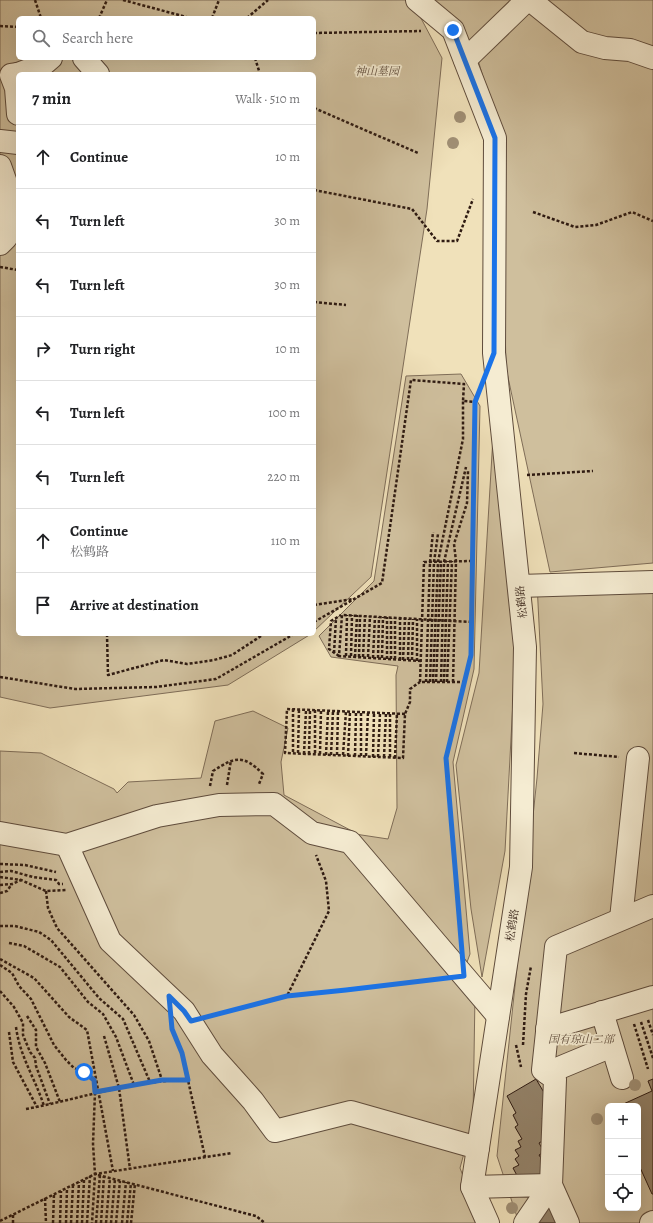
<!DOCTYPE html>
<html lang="en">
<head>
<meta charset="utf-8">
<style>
  body { margin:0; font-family:Alegreya,"Noto Serif SC",serif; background:#f6f6f6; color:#202124 }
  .controls { position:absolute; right:12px; bottom:12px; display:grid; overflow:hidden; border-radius:6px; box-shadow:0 4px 16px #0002 }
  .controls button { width:36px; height:36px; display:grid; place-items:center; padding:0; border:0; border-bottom:1px solid #e0e0e0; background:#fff; color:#202124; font:20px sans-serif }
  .stop { position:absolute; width:12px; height:12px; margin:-9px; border:3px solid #1a73e8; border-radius:50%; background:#fff }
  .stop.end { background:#1a73e8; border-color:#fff; box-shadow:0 1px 4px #0008 }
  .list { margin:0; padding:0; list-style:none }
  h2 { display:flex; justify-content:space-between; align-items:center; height:52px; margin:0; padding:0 16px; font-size:17px }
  h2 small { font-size:13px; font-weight:400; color:#757577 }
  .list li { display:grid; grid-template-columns:26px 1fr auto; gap:12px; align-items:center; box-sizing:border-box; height:64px; padding:0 16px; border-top:1px solid #e0e0e0 }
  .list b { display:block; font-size:15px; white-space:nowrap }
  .list p { margin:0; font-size:13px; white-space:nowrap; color:#757577 }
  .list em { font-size:13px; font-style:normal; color:#757577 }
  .icon { flex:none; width:22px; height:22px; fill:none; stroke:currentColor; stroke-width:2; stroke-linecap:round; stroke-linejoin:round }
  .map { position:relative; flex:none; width:653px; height:1223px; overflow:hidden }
  .search { position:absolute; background:#fff; box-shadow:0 4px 16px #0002; left:16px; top:16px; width:300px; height:44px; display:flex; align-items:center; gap:10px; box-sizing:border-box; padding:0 14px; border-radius:6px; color:#757577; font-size:15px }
  .panel { position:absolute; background:#fff; box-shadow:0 4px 16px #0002; left:16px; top:72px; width:300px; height:564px; border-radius:6px }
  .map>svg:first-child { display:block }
</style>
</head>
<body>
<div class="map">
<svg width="653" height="1223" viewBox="0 0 653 1223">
  <rect width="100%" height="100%" fill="#f0e1ba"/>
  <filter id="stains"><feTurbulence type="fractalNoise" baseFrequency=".005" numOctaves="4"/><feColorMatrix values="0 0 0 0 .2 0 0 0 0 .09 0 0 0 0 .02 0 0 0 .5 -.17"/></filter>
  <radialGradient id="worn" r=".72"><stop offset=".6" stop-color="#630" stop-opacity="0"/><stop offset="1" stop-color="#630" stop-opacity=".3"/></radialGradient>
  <!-- green -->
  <g fill="#cfbf9d" stroke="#7f6d58" fill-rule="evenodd">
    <path d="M0,0H408L414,5L442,58L427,209L371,577L314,631V74H18V634H311L228,685L50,708L0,697ZM18,18H314V58H18Z"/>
    <polygon points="425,0 653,0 653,563 550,572 506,368 501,138 473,43"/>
    <polygon points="461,374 480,406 474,669 453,762 470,954 459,984 475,995 473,1120 460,1168 481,1223 0,1223 0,751 41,753 114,789 117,793 128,782 201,778 215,721 253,711 288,728 281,762 284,795 352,831 355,834 388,839 397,808 396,675 398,666 331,657 319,636 374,581 406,376"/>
    <polygon points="493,437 516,645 505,851 482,977 471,909 456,765 479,673"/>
    <path d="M653,572V1223H519L497,1156L537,778L543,704L537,583ZM608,1106H638V1208H608Z"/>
  </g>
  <!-- building -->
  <g fill="#938269" stroke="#2f1b12">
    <polygon points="536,1079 552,1106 550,1114 542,1118 549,1129 546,1139 539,1143 544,1152 539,1155 544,1163 544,1173 522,1185 513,1168 519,1165 515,1159 519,1156 515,1150 521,1147 518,1141 522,1139 515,1127 518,1125 513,1115 516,1113 507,1096"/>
    <polygon points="653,1079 653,1194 652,1194 638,1163 638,1106 619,1106 652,1091 648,1081"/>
    <polygon points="545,1208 550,1208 562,1223 535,1223"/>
  </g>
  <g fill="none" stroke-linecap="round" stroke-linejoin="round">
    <defs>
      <g id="minor">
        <polyline points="417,0 453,30 495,138 494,353 525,647 521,867 472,1187 488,1223"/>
        <polyline points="530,0 582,42 605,48 630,50 653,58"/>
        <polyline points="84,58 98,74"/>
        <polyline points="465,60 527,0"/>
        <polyline points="18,74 11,75 16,88 18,114"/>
        <polyline points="18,74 44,64 51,58"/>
        <polyline points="0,141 18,143"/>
        <polyline points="0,166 10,194 6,238 0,244"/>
        <polyline points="519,586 653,582"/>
        <polyline points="0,833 67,845 157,816 219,805 274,804 312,833 350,842 498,1016"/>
        <polyline points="67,845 110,941 184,1011 212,1055 253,1101 275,1131 351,1112 478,1148"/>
        <polyline points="621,919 638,758"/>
        <polyline points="602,1012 622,1078"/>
        <polyline points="547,1029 653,997"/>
        <polyline points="547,1073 612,1046"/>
        <polyline points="472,1187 551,1185 525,1223"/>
        <polyline points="568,1223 551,1185 555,1079 543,1070 556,947 653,906"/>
        <polyline points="651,1223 653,1222"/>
      </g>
    </defs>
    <!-- minor casing -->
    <use href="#minor" stroke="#5f4c3c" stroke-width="24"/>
    <!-- path -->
    <g stroke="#2f1b12" stroke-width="2.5" stroke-dasharray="3 2" stroke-linecap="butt">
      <polyline points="35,0 41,18"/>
      <polyline points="123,0 190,18"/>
      <polyline points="99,18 107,0"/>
      <polyline points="212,18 219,0"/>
      <polyline points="247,18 268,0"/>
      <polyline points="0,26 18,27"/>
      <polyline points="314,33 421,31"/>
      <polyline points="255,58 260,74"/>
      <polyline points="314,108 418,153"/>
      <polyline points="314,190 412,209 437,241 457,241 473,199"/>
      <polyline points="533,212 575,227 596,225 632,212 653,221"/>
      <polyline points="0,267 18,270"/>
      <polyline points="314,302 346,305"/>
      <polyline points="527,475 593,471"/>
      <polyline points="314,605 353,599"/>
      <polyline points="314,622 382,583 411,380 464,384 463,401"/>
      <polyline points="107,634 108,675 164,660 187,664 214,660 232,655 264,634"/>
      <polyline points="334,653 336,618"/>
      <polyline points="339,656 329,649 331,621 341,615"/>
      <polyline points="346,656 347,615"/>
      <polyline points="351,656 352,615"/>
      <polyline points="355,657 357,615"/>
      <polyline points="359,657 360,616"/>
      <polyline points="363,657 365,616"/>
      <polyline points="368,657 370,616"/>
      <polyline points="373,658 375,616"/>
      <polyline points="378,658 379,617"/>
      <polyline points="382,658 383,617"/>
      <polyline points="387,659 387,617"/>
      <polyline points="391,659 391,618"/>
      <polyline points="395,659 395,618"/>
      <polyline points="400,660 400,618"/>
      <polyline points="403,660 405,618"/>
      <polyline points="408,660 409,619"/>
      <polyline points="412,660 413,619"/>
      <polyline points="417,661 417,619"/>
      <polyline points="421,661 339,656 342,615 472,622"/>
      <polyline points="0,677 75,689 156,687 216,679 294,634"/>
      <polyline points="426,682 430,562 433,532"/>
      <polyline points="430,682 434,562 438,534"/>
      <polyline points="433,682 438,562 463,439 463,401 475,402"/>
      <polyline points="436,682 441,562"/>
      <polyline points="441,682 444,562 466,467"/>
      <polyline points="444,682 448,561"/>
      <polyline points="447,682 452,561"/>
      <polyline points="453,682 456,561 454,544 467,503 468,471"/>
      <polyline points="465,682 420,682 424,562 473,561"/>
      <polyline points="293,709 293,753"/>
      <polyline points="315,710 315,754"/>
      <polyline points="405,714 287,709 285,753 403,758 405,714 410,702 410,689 420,682"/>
      <polyline points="298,753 299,709"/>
      <polyline points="574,753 619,757"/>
      <polyline points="304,754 306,710"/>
      <polyline points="309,754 310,710"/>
      <polyline points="320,754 321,710"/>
      <polyline points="326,755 328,711"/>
      <polyline points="331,755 333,711"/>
      <polyline points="337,755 338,711"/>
      <polyline points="343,755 346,711"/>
      <polyline points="348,756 350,712"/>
      <polyline points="355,756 356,712"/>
      <polyline points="361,756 361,712"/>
      <polyline points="366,756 368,712"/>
      <polyline points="373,757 374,713"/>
      <polyline points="378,757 380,713"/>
      <polyline points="384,757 386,713"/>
      <polyline points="390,757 390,713"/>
      <polyline points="395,758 397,713"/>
      <polyline points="227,785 231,760"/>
      <path d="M210,786L213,771C235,757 243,754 263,774L259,784"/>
      <polyline points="0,864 25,865 56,872"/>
      <polyline points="0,872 11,871 33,877 56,880 59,884 63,884"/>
      <polyline points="0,877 21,880 46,891 66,890"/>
      <polyline points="0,885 12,884 21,880"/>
      <polyline points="46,891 48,908 57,928 134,1015 149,1041 162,1080"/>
      <polyline points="0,893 7,891 12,884"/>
      <polyline points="0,926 15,926 39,932 51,940 99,998 123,1019 150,1082"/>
      <polyline points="461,939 446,759 471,655 475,402 477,396"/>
      <polyline points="9,943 24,946 60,967 88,1002 103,1014 116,1037 134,1085"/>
      <polyline points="0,959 34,978 69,1017 87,1030 113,1171"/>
      <polyline points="0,965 12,973 19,986 31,999 54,1045 66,1060 74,1068 84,1072 94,1080 95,1092 93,1144 95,1174 92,1223"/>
      <polyline points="0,991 14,1007 23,1023 23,1035 30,1052 35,1058 36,1066 50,1104"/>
      <polyline points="287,996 440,979"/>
      <polyline points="27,1016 36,1030 36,1047 45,1063 60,1102"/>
      <polyline points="211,1016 287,996 329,911 326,881 316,855"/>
      <polyline points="648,1020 653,1035"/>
      <polyline points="641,1022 653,1058"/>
      <polyline points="634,1024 648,1069"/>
      <path d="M16,1027C20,1057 35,1078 44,1106"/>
      <polyline points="9,1032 13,1062 37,1107"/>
      <polyline points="104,1036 119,1088 130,1169"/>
      <polyline points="178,1043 182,1053 205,1157"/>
      <polyline points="516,1045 521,1067"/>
      <polyline points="523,1045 526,994 531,966"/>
      <path d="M26,1109C80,1099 132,1080 188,1080"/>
      <polyline points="98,1175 256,1216 265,1223"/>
      <polyline points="45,1198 46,1223"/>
      <polyline points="0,1221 95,1174 232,1153"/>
      <polyline points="13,1223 13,1214"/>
      <polyline points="53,1223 54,1194"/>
      <polyline points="60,1223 61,1191"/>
      <polyline points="66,1223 67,1188"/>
      <polyline points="71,1223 73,1185"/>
      <polyline points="77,1223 79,1182"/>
      <polyline points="82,1223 84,1180"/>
      <polyline points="87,1223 90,1176"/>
      <polyline points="96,1223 100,1175"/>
      <polyline points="101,1223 104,1176"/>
      <polyline points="106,1223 110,1178"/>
      <polyline points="111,1223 115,1179"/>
      <polyline points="116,1223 120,1181"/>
      <polyline points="122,1223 126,1182"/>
      <polyline points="127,1223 131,1183"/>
      <polyline points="131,1223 135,1184"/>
    </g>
    <!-- minor -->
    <use href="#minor" stroke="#f5ecd2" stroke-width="22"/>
  </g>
  <!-- trees -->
  <g fill="#a08f75">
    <circle cx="460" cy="117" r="6"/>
    <circle cx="453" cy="143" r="6"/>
    <circle cx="635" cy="1085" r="6"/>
    <circle cx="597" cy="1119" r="6"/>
    <circle cx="512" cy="1208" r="6"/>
  </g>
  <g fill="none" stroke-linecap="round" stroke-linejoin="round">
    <!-- route -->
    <polyline stroke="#1a73e8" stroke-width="5" points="84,1072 94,1080 95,1092 162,1080 188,1080 182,1053 172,1029 169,996 184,1011 191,1021 287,996 346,990 464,976 446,758 471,655 475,402 494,353 495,138 453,30"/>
  </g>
  <g text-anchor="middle" stroke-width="3.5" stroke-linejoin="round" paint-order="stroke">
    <!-- park labels -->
    <g font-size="11" font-style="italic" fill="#5f4c3c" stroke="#f5ecd2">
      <text x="377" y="75">神山墓园</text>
      <text x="581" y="1043">国有琼山二部</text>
    </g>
    <!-- street labels -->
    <g font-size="11" fill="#2f1b12" stroke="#f5ecd2">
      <text transform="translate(521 602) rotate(-96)" y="4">松鹤路</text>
      <text transform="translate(512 925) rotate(-81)" y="4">松鹤路</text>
    </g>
  </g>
  <rect width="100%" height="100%" filter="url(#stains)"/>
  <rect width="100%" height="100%" fill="url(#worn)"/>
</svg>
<div class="controls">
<button>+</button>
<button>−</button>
<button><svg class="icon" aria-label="locate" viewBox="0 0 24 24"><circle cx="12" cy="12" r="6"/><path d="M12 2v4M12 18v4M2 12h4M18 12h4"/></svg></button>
</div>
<div class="stop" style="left:84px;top:1072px"></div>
<div class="stop end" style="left:453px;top:30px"></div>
<div class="search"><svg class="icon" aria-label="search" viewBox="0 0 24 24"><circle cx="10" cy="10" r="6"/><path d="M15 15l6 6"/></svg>Search here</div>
<section class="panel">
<h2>7 min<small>Walk · 510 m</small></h2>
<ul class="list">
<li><svg class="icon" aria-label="ahead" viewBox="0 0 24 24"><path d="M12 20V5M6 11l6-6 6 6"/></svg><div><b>Continue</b></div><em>10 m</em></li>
<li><svg class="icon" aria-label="left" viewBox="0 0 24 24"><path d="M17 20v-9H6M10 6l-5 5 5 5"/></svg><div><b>Turn left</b></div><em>30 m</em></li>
<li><svg class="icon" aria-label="left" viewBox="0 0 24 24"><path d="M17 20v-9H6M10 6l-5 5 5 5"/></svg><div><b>Turn left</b></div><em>30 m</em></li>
<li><svg class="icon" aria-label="right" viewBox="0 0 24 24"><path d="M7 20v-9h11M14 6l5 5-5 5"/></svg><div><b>Turn right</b></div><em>10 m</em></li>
<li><svg class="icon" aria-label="left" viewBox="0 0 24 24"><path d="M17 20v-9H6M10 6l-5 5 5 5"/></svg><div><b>Turn left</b></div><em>100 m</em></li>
<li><svg class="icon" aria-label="left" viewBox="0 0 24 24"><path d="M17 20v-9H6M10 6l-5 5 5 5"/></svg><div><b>Turn left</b></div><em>220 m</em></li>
<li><svg class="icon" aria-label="ahead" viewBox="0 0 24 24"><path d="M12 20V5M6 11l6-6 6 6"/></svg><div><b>Continue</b><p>松鹤路</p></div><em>110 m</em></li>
<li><svg class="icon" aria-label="arrive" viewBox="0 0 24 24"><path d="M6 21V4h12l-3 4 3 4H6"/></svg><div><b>Arrive at destination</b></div></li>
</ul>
</section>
</div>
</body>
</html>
